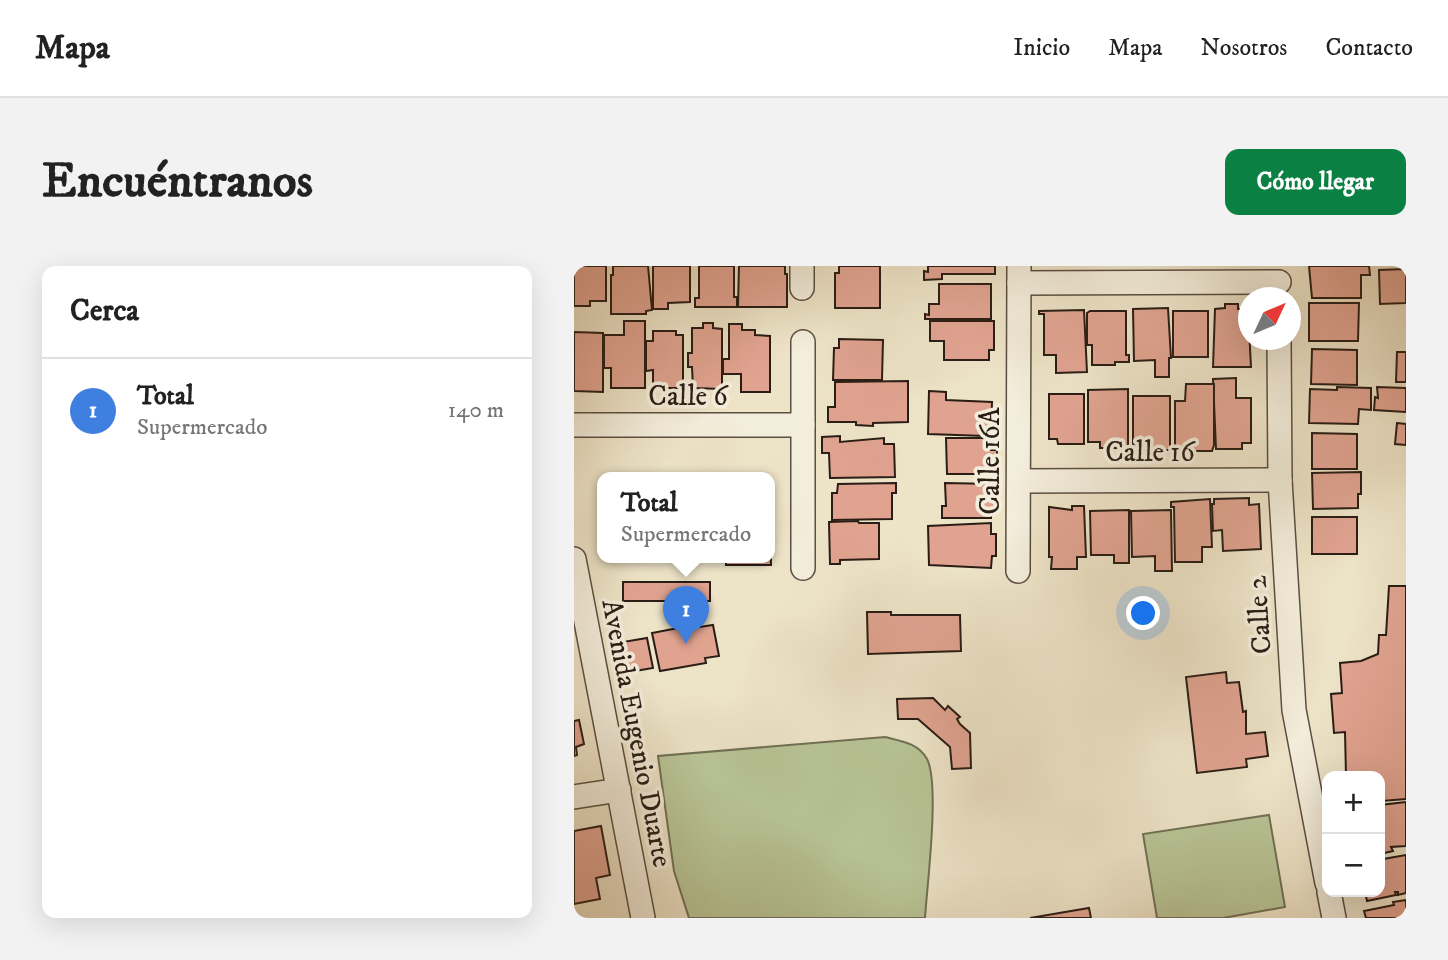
<!DOCTYPE html>
<html lang="es">
<head>
<meta charset="utf-8">
<style>
  body { margin:0; font-family:"IM FELL DW Pica",serif; background:#f2f2f2; color:#222 }
  .controls { position:absolute; right:21px; bottom:21px; display:grid; overflow:hidden; border-radius:14px; box-shadow:0 7px 28px #0002 }
  .controls button { width:63px; height:63px; display:grid; place-items:center; padding:0; border:0; border-bottom:2px solid #e0e0e0; background:#fff; color:#222; font:35px sans-serif }
  .compass { position:absolute; left:664px; top:21px; width:63px; height:63px; border-radius:50%; background:#fff; box-shadow:0 7px 28px #0002; rotate:46deg }
  .you { position:absolute; left:570px; top:348px; width:24px; height:24px; margin:-18px; border:5px solid #fff; border-radius:50%; background:#1a73e8; box-shadow:0 0 0 10px #1a73e833 }
  .badge { display:grid; place-items:center; width:46px; height:46px; border-radius:50%; background:#0b8043; color:#fff; font-size:23px; font-weight:700 }
  .pin { position:absolute; translate:-50% -58px; filter:drop-shadow(0 2px 4px #0008) }
  .pin::after { content:''; position:absolute; top:37px; width:24px; height:21px; background:inherit; clip-path:polygon(0 0,100% 0,50% 100%) }
  .popup { position:absolute; left:23px; top:206px; width:178px; height:91px; box-sizing:border-box; display:grid; place-content:center; border-radius:14px; background:#fff; filter:drop-shadow(0 2px 5px #0005); font-size:23px; white-space:nowrap; color:#767676 }
  .popup b { font-size:26px; color:#222 }
  .popup::after { content:''; position:absolute; left:50%; top:100%; margin-left:-14px; border:14px solid transparent; border-top-color:#fff }
  .list { margin:0; padding:0; list-style:none }
  h2 { display:flex; justify-content:space-between; align-items:center; height:91px; margin:0; padding:0 28px; font-size:30px }
  h2 small { font-size:23px; font-weight:400; color:#767676 }
  .list li { display:grid; grid-template-columns:46px 1fr auto; gap:21px; align-items:center; box-sizing:border-box; height:105px; padding:0 28px; border-top:2px solid #e0e0e0 }
  .list b { display:block; font-size:26px; white-space:nowrap }
  .list p { margin:0; font-size:23px; white-space:nowrap; color:#767676 }
  .list em { font-size:23px; font-style:normal; color:#767676 }
  .map { position:relative; flex:none; width:832px; height:652px; overflow:hidden; border-radius:14px }
  header { display:flex; align-items:center; gap:42px; box-sizing:border-box; height:98px; padding:0 35px; background:#fff; border-bottom:2px solid #e0e0e0 }
  header strong { font-size:33px }
  nav { display:flex; gap:38px; margin-inline-start:auto; font-size:24px }
  .intro { display:flex; align-items:center; justify-content:space-between; box-sizing:border-box; height:168px; padding:0 42px }
  h1 { margin:0; font-size:49px }
  .button { padding:18px 32px; border-radius:14px; background:#0b8043; color:#fff; font-size:24px; font-weight:700 }
  main { display:flex; gap:42px; padding:0 42px }
  aside { flex:1; background:#fff; border-radius:14px; box-shadow:0 7px 28px #0002 }
  .map>svg:first-child { display:block }
</style>
</head>
<body>
<header>
<strong>Mapa</strong>
<nav><a>Inicio</a><a>Mapa</a><a>Nosotros</a><a>Contacto</a></nav>
</header>
<div class="intro"><h1>Encuéntranos</h1><a class="button">Cómo llegar</a></div>
<main>
<aside>
<h2>Cerca<small></small></h2>
<ul class="list">
<li><span class="badge" style="background:#3f7fe0">1</span><div><b>Total</b><p>Supermercado</p></div><em>140 m</em></li>
</ul>
</aside>
<div class="map">
<svg width="832" height="652" viewBox="0 0 832 652">
  <rect width="100%" height="100%" fill="#ede3c7"/>
  <filter id="stains"><feTurbulence type="fractalNoise" baseFrequency=".00286" numOctaves="4"/><feColorMatrix values="0 0 0 0 .2 0 0 0 0 .09 0 0 0 0 .02 0 0 0 .5 -.17"/></filter>
  <radialGradient id="worn" r=".72"><stop offset=".6" stop-color="#630" stop-opacity="0"/><stop offset="1" stop-color="#630" stop-opacity=".3"/></radialGradient>
  <!-- green -->
  <g fill="#b8c496" stroke="#717056" stroke-width="2">
    <path d="M311,471C327,475 344,477 353,493C366,518 353,620 351,652H115L100,605L84,490Z"/>
    <polygon points="695,549 711,641 649,652 583,652 569,568"/>
  </g>
  <!-- building -->
  <g fill="#e0a390" stroke="#2a1d15" stroke-width="2">
    <polygon points="0,0 32,0 32,35 16,35 16,40 0,40"/>
    <polygon points="39,0 74,0 78,44 72,45 72,48 37,48 37,9 39,9"/>
    <polygon points="79,0 116,0 116,36 94,37 94,43 79,43"/>
    <polygon points="125,0 160,0 160,31 163,31 163,41 121,41 121,32 125,32"/>
    <polygon points="165,0 211,0 211,8 213,8 213,41 164,41"/>
    <polygon points="265,0 306,0 306,42 261,42 261,7 265,7"/>
    <polygon points="354,0 421,0 421,8 368,8 368,13 350,14 350,5 354,6"/>
    <polygon points="735,0 795,0 796,9 787,9 787,32 738,32"/>
    <polygon points="832,3 832,37 806,38 805,4"/>
    <polygon points="365,18 417,18 417,53 351,53 351,48 355,49 355,38 365,38"/>
    <polygon points="735,37 785,37 784,75 735,75"/>
    <polygon points="651,38 664,38 664,43 674,43 677,101 639,101 641,43 651,42"/>
    <polygon points="594,42 597,92 595,92 595,111 581,111 581,94 560,95 559,43"/>
    <polygon points="510,44 513,106 482,107 482,89 470,89 470,48 465,48 465,45"/>
    <polygon points="516,45 552,45 552,89 555,89 555,96 541,96 541,99 518,99 518,79 513,79 513,47"/>
    <rect x="599" y="45" width="35" height="46"/>
    <polygon points="50,55 71,55 71,122 37,122 37,102 30,102 30,69 50,69"/>
    <polygon points="356,55 420,55 420,84 415,84 415,94 370,94 370,75 356,75"/>
    <polygon points="129,57 139,57 139,62 148,63 148,123 119,122 118,101 114,101 114,87 118,87 118,62 129,62"/>
    <polygon points="155,58 168,58 168,64 181,64 181,69 196,70 196,126 167,126 167,108 149,108 149,93 155,93"/>
    <polygon points="79,65 102,65 102,69 109,69 109,122 79,122 79,104 72,105 72,75 79,75"/>
    <polygon points="0,66 29,67 29,126 0,125"/>
    <polygon points="265,73 309,74 308,114 259,114 260,82 265,82"/>
    <polygon points="738,83 783,84 783,119 737,118"/>
    <polygon points="823,86 832,86 832,116 822,116"/>
    <polygon points="662,112 662,132 677,132 677,177 668,177 668,183 642,183 639,113"/>
    <polygon points="334,115 334,156 299,157 299,160 282,159 282,156 254,156 254,141 261,141 261,116"/>
    <polygon points="612,118 640,118 640,179 638,185 601,185 601,135 611,135"/>
    <polygon points="763,121 797,122 797,144 785,143 784,158 735,157 736,123 763,124"/>
    <polygon points="803,121 832,122 832,146 800,144 801,131 804,132"/>
    <polygon points="554,123 554,182 526,182 526,176 514,176 514,124"/>
    <polygon points="355,125 372,126 372,134 418,136 417,167 411,170 354,168"/>
    <polygon points="475,128 510,128 510,178 484,178 483,173 475,173"/>
    <polygon points="559,130 596,130 596,184 565,184 566,179 559,178"/>
    <polygon points="823,157 832,158 832,179 821,178"/>
    <polygon points="738,167 783,168 783,203 738,203"/>
    <polygon points="266,170 266,176 310,172 310,178 320,178 321,211 256,212 255,187 248,187 248,171"/>
    <polygon points="372,172 418,172 417,184 423,184 423,195 417,195 417,208 373,208"/>
    <polygon points="787,206 787,228 784,228 784,242 739,243 738,207"/>
    <polygon points="322,217 322,227 318,227 318,253 258,254 258,227 263,227 264,218"/>
    <polygon points="371,217 422,218 422,242 417,242 417,252 368,252 368,240 372,240"/>
    <polygon points="675,232 675,239 685,238 687,283 649,285 648,264 639,265 638,238 640,238 640,233"/>
    <polygon points="636,233 638,281 628,281 628,296 601,296 600,241 597,241 597,236"/>
    <polygon points="498,240 510,240 512,291 503,291 503,303 477,303 478,291 475,291 475,241 498,244"/>
    <polygon points="196,241 197,299 152,299 152,292 196,292"/>
    <polygon points="555,244 555,297 540,297 540,289 517,289 516,245"/>
    <polygon points="597,244 598,305 581,305 581,290 558,291 557,245"/>
    <rect x="738" y="251" width="45" height="37"/>
    <polygon points="284,255 285,257 305,257 305,293 266,294 266,298 256,298 255,256"/>
    <polygon points="417,257 417,268 422,268 422,290 418,290 417,302 355,299 354,260"/>
    <rect x="49" y="316" width="87" height="19"/>
    <polygon points="815,320 832,320 832,533 808,535 806,510 772,510 771,466 760,467 757,428 768,427 766,397 787,395 804,388 805,369 812,369"/>
    <polygon points="293,346 317,346 317,349 386,349 387,385 294,388"/>
    <polygon points="125,358 126,361 139,359 145,390 131,392 132,397 86,405 78,367"/>
    <polygon points="73,372 79,402 55,406 49,376"/>
    <polygon points="652,406 653,417 665,416 669,446 672,445 672,468 691,466 694,490 672,493 673,501 623,507 612,411"/>
    <polygon points="359,432 371,444 374,440 386,451 383,453 386,458 396,467 397,502 378,503 376,481 344,453 324,453 323,433"/>
    <polygon points="5,454 10,478 2,481 3,489 0,490 0,455"/>
    <polygon points="832,536 832,580 817,581 819,585 806,588 806,539"/>
    <polygon points="27,560 36,609 22,612 26,633 0,638 0,565"/>
    <polygon points="832,589 832,627 824,629 824,626 821,626 822,629 793,635 791,626 806,626 806,591 808,590 809,593"/>
    <polygon points="832,634 832,652 792,652 790,645 820,639 819,636"/>
    <polygon points="515,642 517,652 456,652"/>
  </g>
  <g fill="none" stroke-linecap="round" stroke-linejoin="round">
    <defs>
      <g id="street">
        <polyline points="445,17 705,16"/>
        <polyline points="228,22 228,0"/>
        <polyline points="705,74 706,214 720,444 753,617"/>
        <polyline points="229,76 229,302"/>
        <polyline points="0,159 229,159"/>
        <polyline points="446,215 706,214"/>
        <polyline points="0,293 69,652"/>
        <polyline points="444,305 445,0"/>
        <polyline points="0,531 45,524"/>
        <polyline points="755,626 760,652"/>
      </g>
    </defs>
    <!-- street casing -->
    <use href="#street" stroke="#5b4e42" stroke-width="26"/>
    <!-- street -->
    <use href="#street" stroke="#f3eddb" stroke-width="23"/>
  </g>
  <g text-anchor="middle" stroke-width="7" stroke-linejoin="round" paint-order="stroke">
    <!-- street labels -->
    <g font-size="28" fill="#2a1d15" stroke="#f3eddb">
      <text x="114" y="139">Calle 6</text>
      <text x="576" y="195">Calle 16</text>
      <text transform="translate(415 195) rotate(-90)" y="10">Calle 16A</text>
      <text transform="translate(684 349) rotate(-94)" y="10">Calle 2</text>
      <text transform="translate(64 467) rotate(79)" y="10">Avenida Eugenio Duarte</text>
    </g>
  </g>
  <rect width="100%" height="100%" filter="url(#stains)"/>
  <rect width="100%" height="100%" fill="url(#worn)"/>
</svg>
<div class="controls">
<button>+</button>
<button>−</button>
</div>
<svg class="compass" viewBox="-18 -18 36 36"><path d="M0-13l5 13h-10z" fill="#e53935"/><path d="M0 13l5-13h-10z" fill="#767676"/></svg>
<div class="you"></div>
<div class="pin badge" style="left:112px;top:378px;background:#3f7fe0">1</div>
<div class="popup"><b>Total</b>Supermercado</div>
</div>
</main>
</body>
</html>
